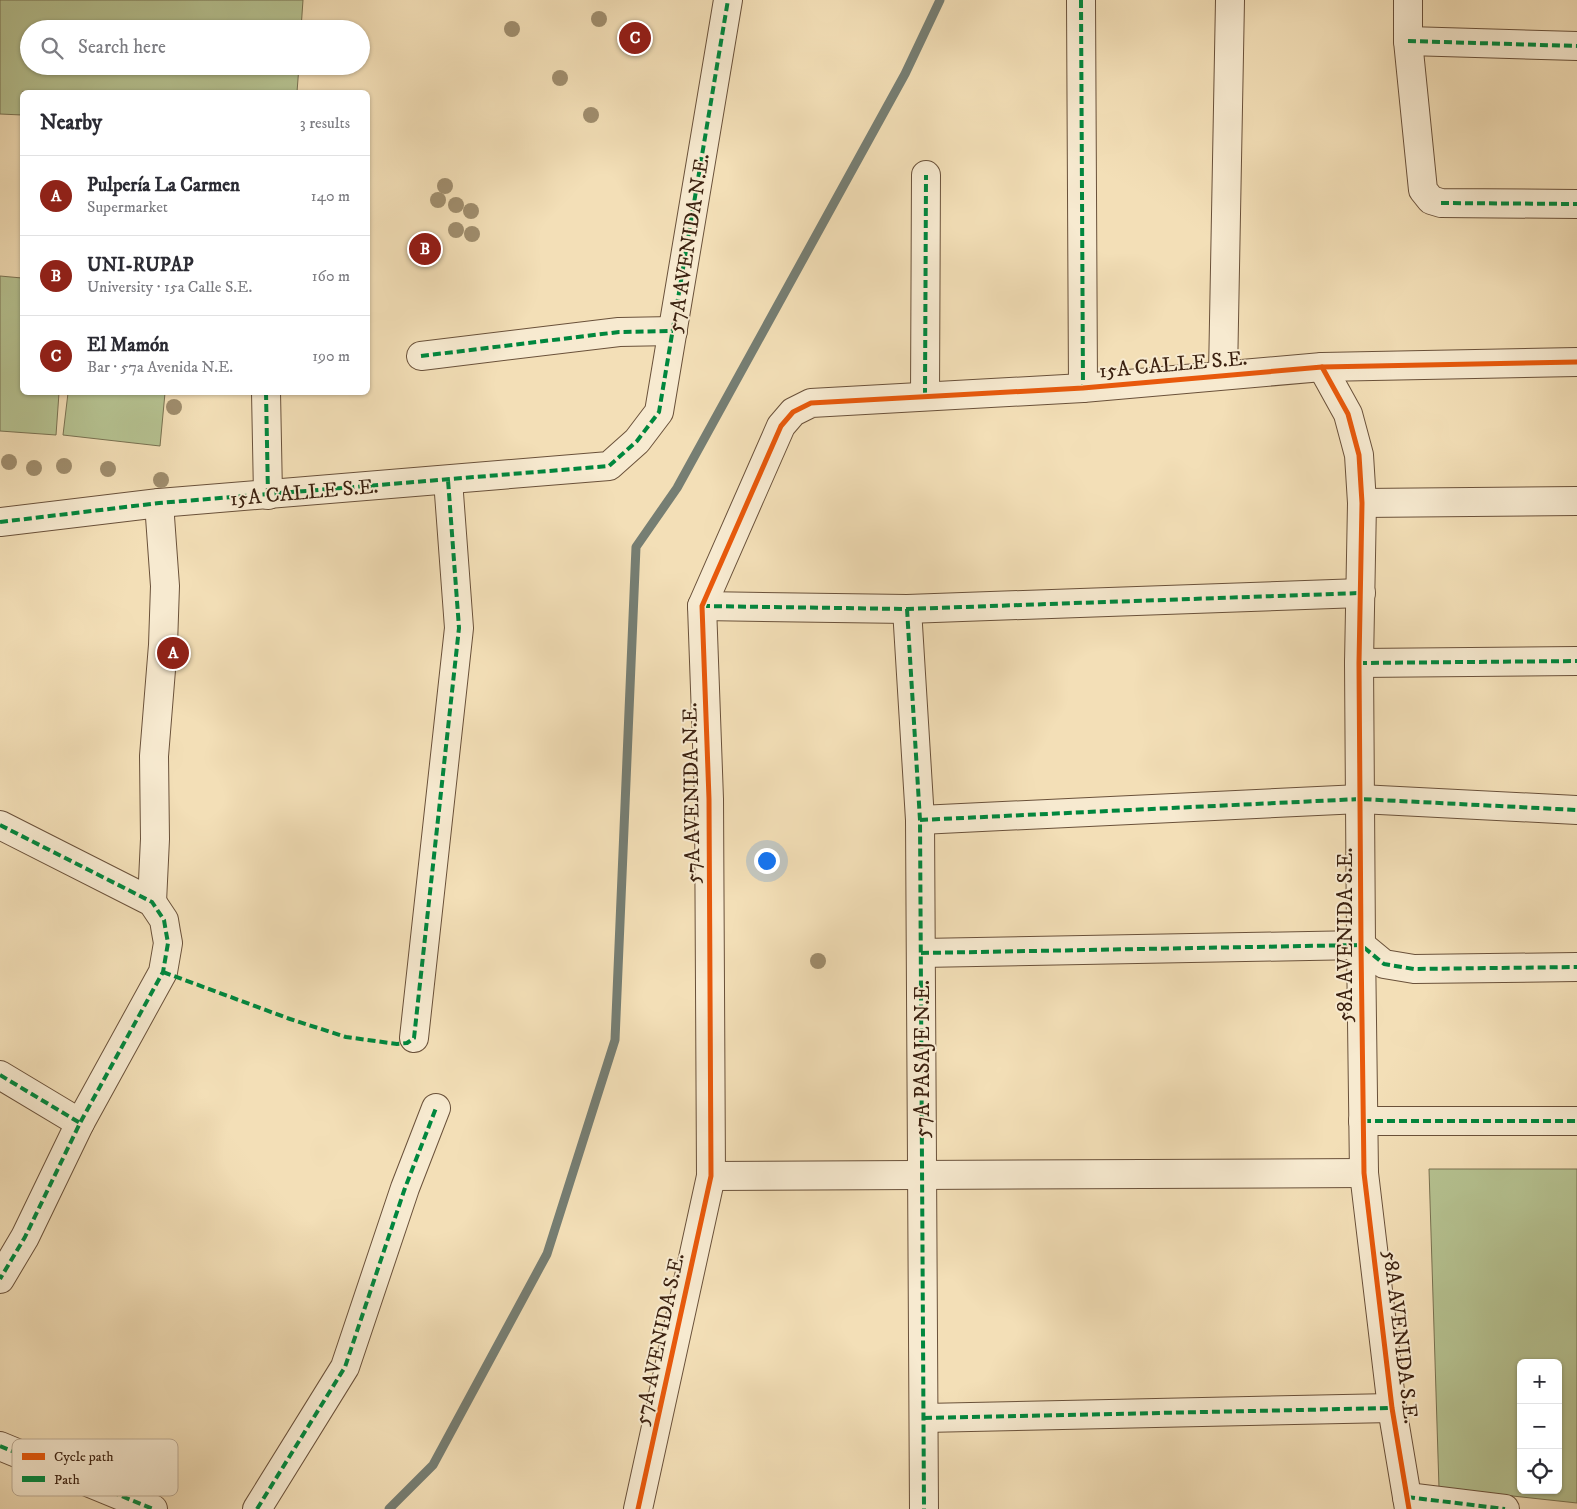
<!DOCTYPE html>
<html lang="en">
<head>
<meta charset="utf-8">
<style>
  body { margin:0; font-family:"IM FELL DW Pica",serif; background:#f7f7f7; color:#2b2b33 }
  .controls { position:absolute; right:15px; bottom:15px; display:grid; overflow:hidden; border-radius:8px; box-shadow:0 1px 4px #0004 }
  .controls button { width:45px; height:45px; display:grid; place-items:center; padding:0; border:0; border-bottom:1px solid #e1e1e2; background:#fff; color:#2b2b33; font:25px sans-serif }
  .you { position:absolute; left:766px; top:860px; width:18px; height:18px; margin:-12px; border:4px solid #fff; border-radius:50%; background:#1a73e8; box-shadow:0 0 0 8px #1a73e833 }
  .badge { display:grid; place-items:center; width:32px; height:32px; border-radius:50%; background:#8f2418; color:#fff; font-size:16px; font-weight:700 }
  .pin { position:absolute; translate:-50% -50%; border:2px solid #fff; box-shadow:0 1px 5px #0006 }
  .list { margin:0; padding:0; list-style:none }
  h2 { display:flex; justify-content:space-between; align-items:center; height:65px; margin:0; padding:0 20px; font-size:21px }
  h2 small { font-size:16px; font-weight:400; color:#7c7c81 }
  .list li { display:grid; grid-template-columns:32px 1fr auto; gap:15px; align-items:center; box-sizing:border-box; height:80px; padding:0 20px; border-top:1px solid #e1e1e2 }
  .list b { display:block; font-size:19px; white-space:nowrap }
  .list p { margin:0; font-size:16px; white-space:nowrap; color:#7c7c81 }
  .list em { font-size:16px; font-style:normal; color:#7c7c81 }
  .icon { flex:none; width:28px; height:28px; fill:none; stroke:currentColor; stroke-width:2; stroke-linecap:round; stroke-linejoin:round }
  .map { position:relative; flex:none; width:1577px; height:1509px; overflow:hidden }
  .search { position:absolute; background:#fff; box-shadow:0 1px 4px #0004; left:20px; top:20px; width:350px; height:55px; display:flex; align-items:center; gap:12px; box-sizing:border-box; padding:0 18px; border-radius:28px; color:#7c7c81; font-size:19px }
  .panel { position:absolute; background:#fff; box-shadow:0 1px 4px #0004; left:20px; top:90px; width:350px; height:305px; border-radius:8px }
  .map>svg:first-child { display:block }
</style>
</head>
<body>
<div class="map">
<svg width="1577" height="1509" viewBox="0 0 1577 1509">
  <rect width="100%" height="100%" fill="#f3dfb7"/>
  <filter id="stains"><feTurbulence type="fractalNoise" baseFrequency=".004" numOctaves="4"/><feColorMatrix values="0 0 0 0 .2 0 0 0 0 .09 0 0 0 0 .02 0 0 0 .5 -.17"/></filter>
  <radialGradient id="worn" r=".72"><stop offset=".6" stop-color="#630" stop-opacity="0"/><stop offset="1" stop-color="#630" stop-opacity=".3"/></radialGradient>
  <!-- green -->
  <g fill="#b6c392" stroke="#797252" fill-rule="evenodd">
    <polygon points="0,0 303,0 301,29 29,29 29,66 299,66 297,92 22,92 22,115 0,114"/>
    <polygon points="0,276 22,278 22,392 59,393 56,435 0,431"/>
    <polygon points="68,393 165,393 160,446 63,435"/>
    <path d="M1429,1169H1577V1503L1439,1488ZM1521,1363H1558V1490H1521Z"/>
  </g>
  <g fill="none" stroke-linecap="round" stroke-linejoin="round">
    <!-- stream -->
    <polyline stroke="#767e73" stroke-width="9" points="389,1509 433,1465 547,1254 615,1040 636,547 677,488 905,74 940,0"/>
    <defs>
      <g id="minor">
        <polyline points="1081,0 1083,388"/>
        <polyline points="1408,0 1408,41 1423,190 1431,200 1441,203 1577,204"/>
        <polyline points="1408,41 1577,46"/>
        <polyline points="421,356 619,332 673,331"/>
        <polyline points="1322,367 1348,414 1359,455 1362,503 1359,663 1361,945 1364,1173 1392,1408 1409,1509"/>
        <polyline points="1223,375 1230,0"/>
        <polyline points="266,392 268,495"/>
        <polyline points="925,396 926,175"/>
        <polyline points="1362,503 1577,501"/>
        <polyline points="0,522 159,503 609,466 637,441 659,412 728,0"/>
        <polyline points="702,606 907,609 1361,593"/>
        <polyline points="907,609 920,820 924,1509"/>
        <polyline points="1359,663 1577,661"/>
        <polyline points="920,820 1360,799 1577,810"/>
        <polyline points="0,825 152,902 164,920 166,932 168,943 163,972 80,1123 25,1237 0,1279"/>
        <polyline points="152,902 155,839 154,756 163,645 165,586 159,503"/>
        <polyline points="921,953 1361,945 1384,964 1414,969 1577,967"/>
        <polyline points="414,1038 459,628 448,480"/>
        <polyline points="0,1075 80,1123"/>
        <polyline points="1363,1121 1577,1121"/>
        <polyline points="711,1176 1364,1173"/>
        <polyline points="924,1418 1392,1408"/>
        <polyline points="0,1446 153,1509"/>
        <polyline points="1407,1497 1505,1509"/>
        <polyline points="257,1509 345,1367 405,1188 436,1108"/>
        <polyline points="638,1509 711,1176 709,799 702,606 781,426 793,412 811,403 1083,388 1322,367 1577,362"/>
      </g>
    </defs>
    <!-- minor casing -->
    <use href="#minor" stroke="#6a513a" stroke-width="30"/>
    <!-- minor -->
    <use href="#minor" stroke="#f7ead0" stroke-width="28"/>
    <!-- quiet -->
    <g stroke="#00873e" stroke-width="4" stroke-dasharray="8 4" stroke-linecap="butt">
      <polyline points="1081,0 1083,388"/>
      <polyline points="1408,41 1577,46"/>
      <polyline points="1441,203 1577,204"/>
      <polyline points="421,356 619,332 673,331"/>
      <polyline points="266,392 268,495"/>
      <polyline points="925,396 926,175"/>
      <polyline points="0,522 159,503 609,466 637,441 659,412 728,0"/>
      <polyline points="702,606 907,609 1361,593"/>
      <polyline points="907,609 920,820 924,1509"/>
      <polyline points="1359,663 1577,661"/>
      <polyline points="920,820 1360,799 1577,810"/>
      <polyline points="0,825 152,902 164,920 166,932 168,943 163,972 80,1123 25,1237 0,1279"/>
      <polyline points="921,953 1361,945 1384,964 1414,969 1577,967"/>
      <polyline points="163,972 290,1019 346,1037 397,1044 407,1043 414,1038 459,628 448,480"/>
      <polyline points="0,1075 80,1123"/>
      <polyline points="1363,1121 1577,1121"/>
      <polyline points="924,1418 1392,1408"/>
      <polyline points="0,1446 153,1509"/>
      <polyline points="1407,1497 1505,1509"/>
      <polyline points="257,1509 345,1367 405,1188 436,1108"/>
    </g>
    <defs>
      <g id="cycleway">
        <polyline points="1322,367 1348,414 1359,455 1362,503 1359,663 1361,945 1364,1173 1392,1408 1409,1509"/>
        <polyline points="638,1509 711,1176 709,799 702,606 781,426 793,412 811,403 1083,388 1322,367 1577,362"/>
      </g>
    </defs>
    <!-- cycleway casing -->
    <use href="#cycleway" stroke="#f7ead0" stroke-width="8"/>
    <!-- cycleway -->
    <use href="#cycleway" stroke="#e8590c" stroke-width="5"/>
  </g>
  <!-- trees -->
  <g fill="#9f8d6d">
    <circle cx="599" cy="19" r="8"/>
    <circle cx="512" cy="29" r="8"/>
    <circle cx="560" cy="78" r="8"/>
    <circle cx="591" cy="115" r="8"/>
    <circle cx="445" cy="186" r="8"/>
    <circle cx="438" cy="200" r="8"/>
    <circle cx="456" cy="205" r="8"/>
    <circle cx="471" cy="211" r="8"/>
    <circle cx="456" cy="230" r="8"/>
    <circle cx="472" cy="234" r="8"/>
    <circle cx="174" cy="407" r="8"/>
    <circle cx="9" cy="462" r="8"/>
    <circle cx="64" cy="466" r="8"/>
    <circle cx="34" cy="468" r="8"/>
    <circle cx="108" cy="469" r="8"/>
    <circle cx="161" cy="480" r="8"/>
    <circle cx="818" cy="961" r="8"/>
  </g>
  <g text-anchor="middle" stroke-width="4" stroke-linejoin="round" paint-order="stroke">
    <!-- street labels -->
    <g font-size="21" fill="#3c2211" stroke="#f7ead0">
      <text transform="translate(688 243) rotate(-81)" y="7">57A AVENIDA N.E.</text>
      <text transform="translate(1173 364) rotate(-5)" y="7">15A CALLE S.E.</text>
      <text transform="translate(304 492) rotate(-5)" y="7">15A CALLE S.E.</text>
      <text transform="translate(691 793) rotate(-91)" y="7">57A AVENIDA N.E.</text>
      <text transform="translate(1345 935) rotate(-90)" y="7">58A AVENIDA S.E.</text>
      <text transform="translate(922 1059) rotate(-90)" y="7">57A PASAJE N.E.</text>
      <text transform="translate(1401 1337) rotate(83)" y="7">58A AVENIDA S.E.</text>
      <text transform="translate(659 1339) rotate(-78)" y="7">57A AVENIDA S.E.</text>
    </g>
  </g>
  <!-- legend -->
  <rect x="12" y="1439" width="166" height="57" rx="8" fill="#f7ead0" stroke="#bfae97" stroke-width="1"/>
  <rect x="22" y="1453" width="23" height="7" fill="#e8590c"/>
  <rect x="22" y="1476" width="23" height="6" fill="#00873e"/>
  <g font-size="14" fill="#3c2211">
    <text x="54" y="1461">Cycle path</text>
    <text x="54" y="1484">Path</text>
  </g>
  <rect width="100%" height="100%" filter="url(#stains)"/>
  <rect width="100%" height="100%" fill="url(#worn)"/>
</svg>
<div class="controls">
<button>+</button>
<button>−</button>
<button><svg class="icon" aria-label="locate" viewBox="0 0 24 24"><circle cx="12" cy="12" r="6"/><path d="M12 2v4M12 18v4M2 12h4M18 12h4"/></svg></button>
</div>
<div class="you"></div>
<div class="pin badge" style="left:173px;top:653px">A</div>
<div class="pin badge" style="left:425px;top:249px">B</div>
<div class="pin badge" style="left:635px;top:38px">C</div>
<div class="search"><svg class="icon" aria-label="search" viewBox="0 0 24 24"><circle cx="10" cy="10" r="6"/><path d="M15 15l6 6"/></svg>Search here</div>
<section class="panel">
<h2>Nearby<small>3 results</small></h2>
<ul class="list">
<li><span class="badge">A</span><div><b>Pulpería La Carmen</b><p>Supermarket</p></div><em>140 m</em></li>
<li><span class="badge">B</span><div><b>UNI-RUPAP</b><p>University · 15a Calle S.E.</p></div><em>160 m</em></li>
<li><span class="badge">C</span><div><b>El Mamón</b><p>Bar · 57a Avenida N.E.</p></div><em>190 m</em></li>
</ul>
</section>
</div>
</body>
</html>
